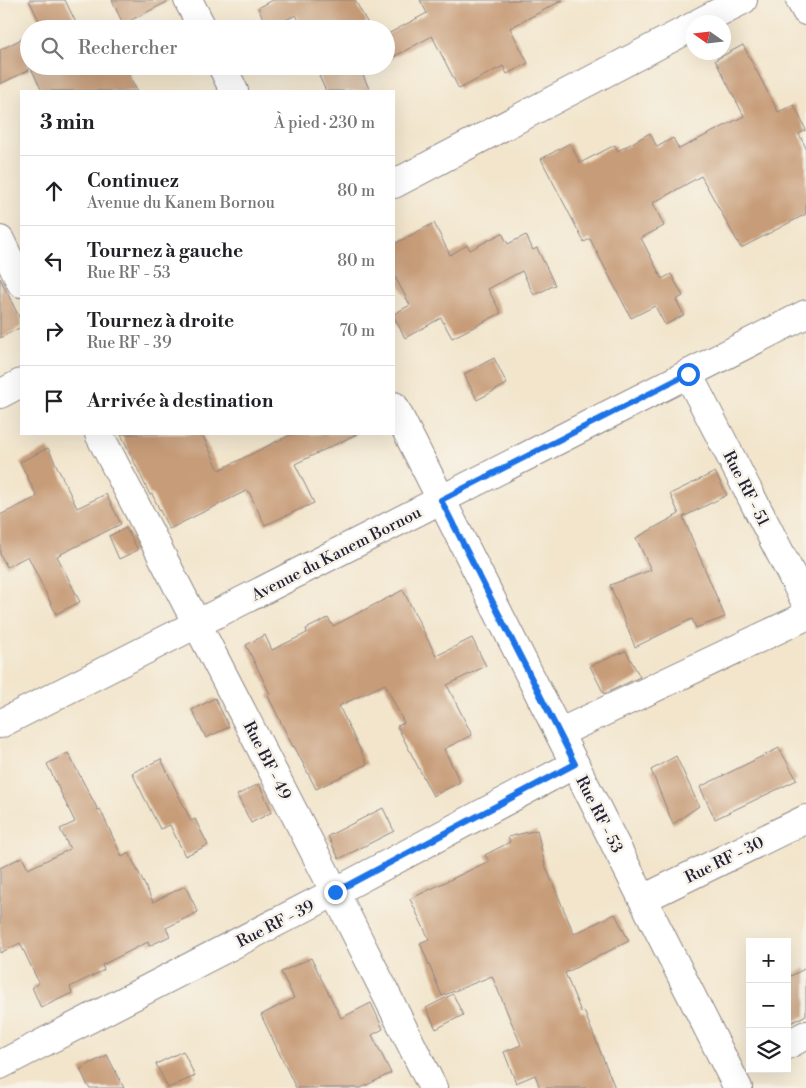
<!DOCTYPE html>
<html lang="fr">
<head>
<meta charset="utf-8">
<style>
  body { margin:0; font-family:"Libre Bodoni",serif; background:#f2f2f2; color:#202124 }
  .controls { position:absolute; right:15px; bottom:15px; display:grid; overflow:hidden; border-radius:0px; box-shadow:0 5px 20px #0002 }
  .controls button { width:45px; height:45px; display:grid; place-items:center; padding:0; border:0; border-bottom:1px solid #e0e0e0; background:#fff; color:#202124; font:25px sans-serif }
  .compass { position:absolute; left:686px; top:15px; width:45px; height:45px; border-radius:50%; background:#fff; box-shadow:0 5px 20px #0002; rotate:284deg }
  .stop { position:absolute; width:15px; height:15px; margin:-11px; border:4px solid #1a73e8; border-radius:50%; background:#fff }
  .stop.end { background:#1a73e8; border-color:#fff; box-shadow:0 1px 5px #0008 }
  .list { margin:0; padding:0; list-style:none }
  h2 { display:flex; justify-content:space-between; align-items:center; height:65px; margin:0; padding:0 20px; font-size:21px }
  h2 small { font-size:16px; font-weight:400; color:#757577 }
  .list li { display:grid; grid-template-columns:32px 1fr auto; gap:15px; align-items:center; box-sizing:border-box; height:70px; padding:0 20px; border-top:1px solid #e0e0e0 }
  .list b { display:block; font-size:19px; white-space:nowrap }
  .list p { margin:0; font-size:16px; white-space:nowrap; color:#757577 }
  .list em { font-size:16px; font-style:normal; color:#757577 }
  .icon { flex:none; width:28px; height:28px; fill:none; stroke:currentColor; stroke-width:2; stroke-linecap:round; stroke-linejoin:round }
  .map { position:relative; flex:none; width:806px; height:1088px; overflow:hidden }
  .search { position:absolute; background:#fff; box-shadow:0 5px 20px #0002; left:20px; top:20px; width:375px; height:55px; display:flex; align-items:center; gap:12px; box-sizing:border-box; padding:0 18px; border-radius:28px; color:#757577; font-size:19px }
  .panel { position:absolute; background:#fff; box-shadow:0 5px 20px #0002; left:20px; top:90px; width:375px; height:345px; border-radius:0px }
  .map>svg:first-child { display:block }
</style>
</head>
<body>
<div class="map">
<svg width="806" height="1088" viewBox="0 0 806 1088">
  <rect width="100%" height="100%" fill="#f7f3e8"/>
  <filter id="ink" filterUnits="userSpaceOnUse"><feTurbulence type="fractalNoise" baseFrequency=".02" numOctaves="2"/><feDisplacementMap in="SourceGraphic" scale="10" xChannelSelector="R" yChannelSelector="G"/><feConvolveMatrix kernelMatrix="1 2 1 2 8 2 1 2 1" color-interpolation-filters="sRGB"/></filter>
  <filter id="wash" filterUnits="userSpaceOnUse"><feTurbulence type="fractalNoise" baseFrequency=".0096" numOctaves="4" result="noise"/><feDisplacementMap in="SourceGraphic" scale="20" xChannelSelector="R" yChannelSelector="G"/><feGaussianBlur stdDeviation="1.12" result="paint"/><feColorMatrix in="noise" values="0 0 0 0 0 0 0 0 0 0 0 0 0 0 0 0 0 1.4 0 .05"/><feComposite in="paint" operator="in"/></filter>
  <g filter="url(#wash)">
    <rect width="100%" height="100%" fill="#f2e5cc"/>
    <g id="blocks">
      <!-- building -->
      <g fill="#c79c78">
        <polygon points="29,0 65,0 79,29 43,29"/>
        <polygon points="112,0 171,0 123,24"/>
        <polygon points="273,0 355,0 367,22 355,29 303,29 296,15 268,29 258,8"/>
        <polygon points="420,0 563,0 510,28 528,63 507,74 503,66 459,89 432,36 386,61 386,35 427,13"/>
        <polygon points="29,35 29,70 0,84 0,50"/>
        <polygon points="743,45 778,112 794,105 806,130 799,134 806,148 806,214 741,248 701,176 653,203 664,226 641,238 662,279 671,274 683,296 676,300 684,315 665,325 655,306 631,318 590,239 584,242 541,159 570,143 580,163 615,145 618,151 650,133 657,147 673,138 679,149 744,116 715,60"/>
        <polygon points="30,66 125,66 137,91 42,91"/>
        <polygon points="340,66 359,66 370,91 326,91 319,76"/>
        <polygon points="434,223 450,255 467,245 470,250 502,233 508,244 526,235 533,250 537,248 555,285 534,295 522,271 488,289 501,313 452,338 441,318 405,338 394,317 394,314 410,305 394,275 394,244"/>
        <polygon points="0,278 21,321 21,327 0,338"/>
        <polygon points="494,358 507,384 477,400 464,374"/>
        <polygon points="121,434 202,434 219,470 292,434 357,434 295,464 314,503 265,525 248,490 169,529 152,494 150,495"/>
        <polygon points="48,448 77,508 106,494 121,524 57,556 80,602 56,614 28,556 7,567 0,554 0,515 37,497 20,462"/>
        <polygon points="715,472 727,495 683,517 725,617 696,628 692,619 635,647 610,585 651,570 636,538 679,514 670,494"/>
        <polygon points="126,528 138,550 119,559 109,536"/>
        <polygon points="403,590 436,656 472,638 486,666 447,685 472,735 444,749 460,782 433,796 397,726 404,723 385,684 339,706 367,764 316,789 294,746 293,747 268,696 270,694 246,645 265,635 272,650 307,633 306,629 328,618 333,626"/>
        <polygon points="626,651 640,677 604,694 590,666"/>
        <polygon points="215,698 229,727 206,738 192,710"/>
        <polygon points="779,748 797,780 715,819 700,787"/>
        <polygon points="68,753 98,810 100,809 122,857 129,853 153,902 185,886 198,912 166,928 170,936 149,946 148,942 102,965 104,970 70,987 72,993 41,1008 32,987 39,983 20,943 0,953 0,868 22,857 28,869 70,849 60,829 75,822 47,764"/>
        <polygon points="676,756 699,806 673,824 651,770"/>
        <polygon points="161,759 191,821 195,819 208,845 185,856 170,825 160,829 132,773"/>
        <polygon points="259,784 272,812 251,823 237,795"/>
        <polygon points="383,808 394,831 339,859 328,836"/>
        <polygon points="537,830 545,865 574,934 615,914 629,941 565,973 581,1012 584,1011 615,1088 540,1088 535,1075 516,1083 504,1052 521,1045 492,976 442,996 420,943 429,939 410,899 489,861 485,855 510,842 508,837"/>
        <polygon points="311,958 341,1018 371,1003 383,1029 372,1035 391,1073 361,1088 296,1088 261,1015 294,998 281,972"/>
        <polygon points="806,968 806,1015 787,1025 787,978"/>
        <polygon points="453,994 463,1015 436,1029 426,1008"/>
        <polygon points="183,1051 195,1076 168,1088 156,1064"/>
        <polygon points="107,1055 124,1088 89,1088 80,1069"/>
      </g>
    </g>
  </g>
  <g filter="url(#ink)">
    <use href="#blocks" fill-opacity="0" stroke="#8a8484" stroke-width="1"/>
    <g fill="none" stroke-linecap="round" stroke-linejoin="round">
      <defs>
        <g id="street">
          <polyline points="188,0 203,29"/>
          <polyline points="800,0 806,11"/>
          <polyline points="700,22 743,0"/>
          <polyline points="222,66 234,91"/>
          <polyline points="394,184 694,26"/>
          <polyline points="0,240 21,283"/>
          <polyline points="688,374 806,603"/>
          <polyline points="0,394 21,383"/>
          <polyline points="394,406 738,1088"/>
          <polyline points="99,434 335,892 433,1088"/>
          <polyline points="0,724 806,314"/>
          <polyline points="559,733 806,616"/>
          <polyline points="643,899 806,819"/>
          <polyline points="787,1045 806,1035"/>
          <polyline points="0,1065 335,892 575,764"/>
        </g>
      </defs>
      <!-- street casing -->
      <use href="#street" stroke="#8a8484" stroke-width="30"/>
      <!-- street -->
      <use href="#street" stroke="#fff" stroke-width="28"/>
    </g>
  </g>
  <g fill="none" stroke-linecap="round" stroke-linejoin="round" filter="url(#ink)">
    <!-- route -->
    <polyline stroke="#1a73e8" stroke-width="6" points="335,892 575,764 441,500 688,374"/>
  </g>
  <g text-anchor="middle" stroke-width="5" stroke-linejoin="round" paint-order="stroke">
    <!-- street labels -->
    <g font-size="16" fill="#22223b" stroke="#f7f3e8">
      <text transform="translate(747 488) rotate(63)" y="6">Rue RF - 51</text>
      <text transform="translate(336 553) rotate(-27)" y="6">Avenue du Kanem Bornou</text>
      <text transform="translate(268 760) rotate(63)" y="6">Rue BF - 49</text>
      <text transform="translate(600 814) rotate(63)" y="6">Rue RF - 53</text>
      <text transform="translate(724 859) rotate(-26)" y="6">Rue RF - 30</text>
      <text transform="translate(275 923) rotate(-27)" y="6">Rue RF - 39</text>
    </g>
  </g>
</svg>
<div class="controls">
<button>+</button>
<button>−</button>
<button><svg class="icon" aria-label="layers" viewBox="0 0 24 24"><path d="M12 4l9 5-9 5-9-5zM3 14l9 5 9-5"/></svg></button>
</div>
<svg class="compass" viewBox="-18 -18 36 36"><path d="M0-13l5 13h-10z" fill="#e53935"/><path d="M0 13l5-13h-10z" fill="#757577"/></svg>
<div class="stop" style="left:688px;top:374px"></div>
<div class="stop end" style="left:335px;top:892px"></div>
<div class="search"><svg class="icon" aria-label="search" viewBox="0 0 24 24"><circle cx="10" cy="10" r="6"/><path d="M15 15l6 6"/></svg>Rechercher</div>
<section class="panel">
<h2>3 min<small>À pied · 230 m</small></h2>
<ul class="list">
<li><svg class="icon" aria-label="ahead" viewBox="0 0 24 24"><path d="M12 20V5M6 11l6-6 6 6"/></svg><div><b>Continuez</b><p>Avenue du Kanem Bornou</p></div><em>80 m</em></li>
<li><svg class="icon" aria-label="left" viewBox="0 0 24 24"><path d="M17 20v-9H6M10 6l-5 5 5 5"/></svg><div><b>Tournez à gauche</b><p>Rue RF - 53</p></div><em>80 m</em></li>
<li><svg class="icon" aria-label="right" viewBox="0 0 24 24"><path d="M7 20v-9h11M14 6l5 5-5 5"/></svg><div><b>Tournez à droite</b><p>Rue RF - 39</p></div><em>70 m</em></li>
<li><svg class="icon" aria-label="arrive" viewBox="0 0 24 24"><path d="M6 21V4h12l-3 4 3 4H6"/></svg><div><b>Arrivée à destination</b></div></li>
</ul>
</section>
</div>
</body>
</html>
